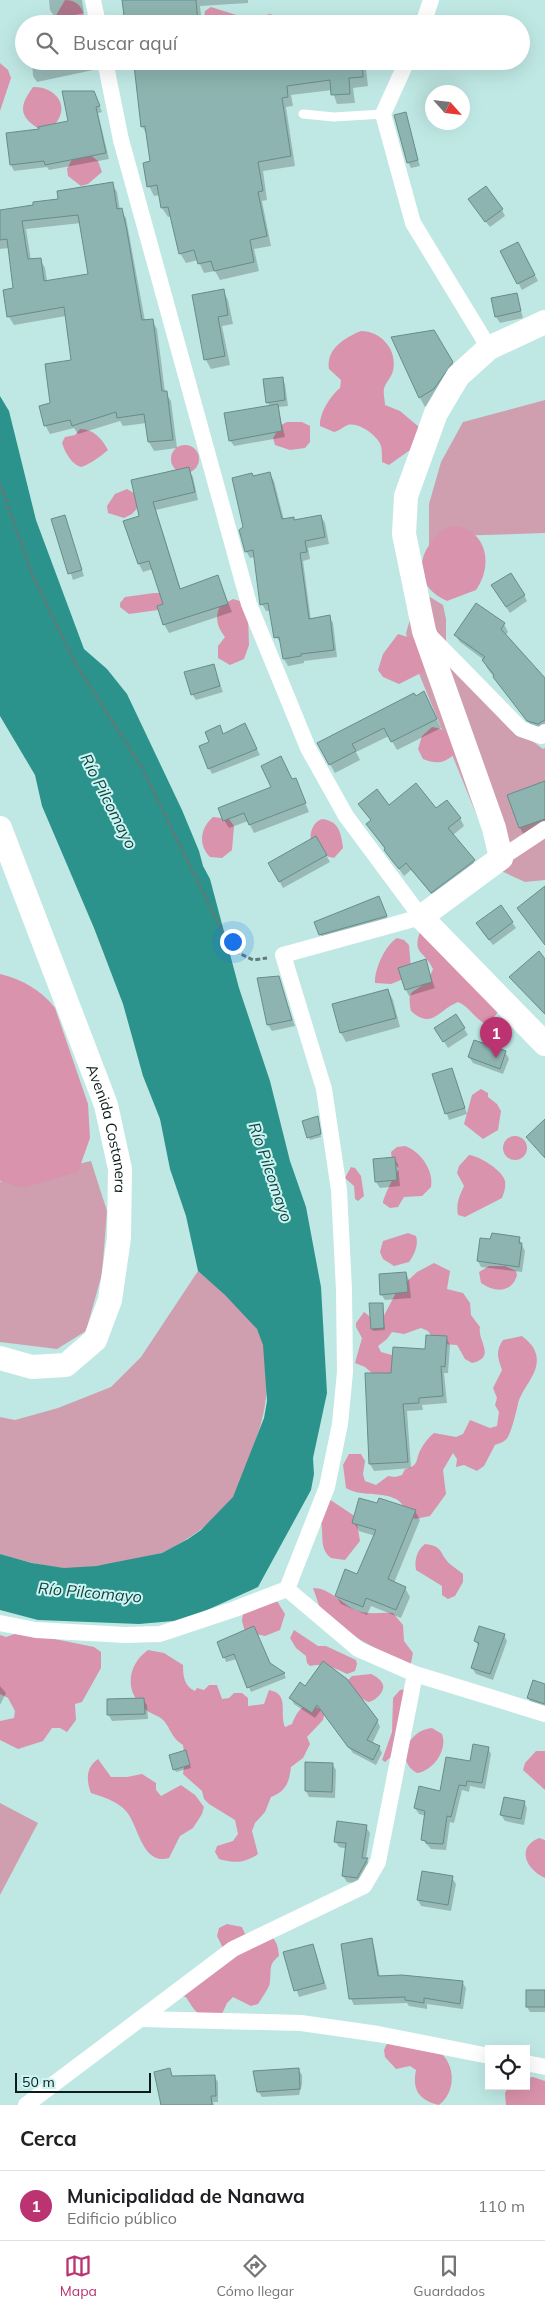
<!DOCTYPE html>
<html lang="es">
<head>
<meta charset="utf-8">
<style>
  body { margin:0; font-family:Mulish,sans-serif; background:#f6f6f6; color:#202124 }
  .controls { position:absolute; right:15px; bottom:15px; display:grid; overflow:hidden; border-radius:0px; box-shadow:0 5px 20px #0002 }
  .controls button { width:45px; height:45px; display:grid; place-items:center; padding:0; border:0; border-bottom:1px solid #e0e0e0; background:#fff; color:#202124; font:25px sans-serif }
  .compass { position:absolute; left:425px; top:85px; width:45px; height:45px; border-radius:50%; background:#fff; box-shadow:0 5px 20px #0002; rotate:117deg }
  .scale { position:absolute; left:15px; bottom:12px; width:136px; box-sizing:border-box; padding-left:5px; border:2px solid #0d1c1b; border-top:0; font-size:14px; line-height:18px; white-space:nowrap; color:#0d1c1b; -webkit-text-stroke:4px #ccf5f2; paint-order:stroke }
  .you { position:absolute; left:232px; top:941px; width:18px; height:18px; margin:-12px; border:4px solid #fff; border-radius:50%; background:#1a73e8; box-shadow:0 0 0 8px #1a73e833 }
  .badge { display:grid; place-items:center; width:32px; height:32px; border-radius:50%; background:#bb3371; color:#fff; font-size:16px; font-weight:700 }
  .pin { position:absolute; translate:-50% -41px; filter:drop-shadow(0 1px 2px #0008) }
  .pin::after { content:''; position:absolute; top:26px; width:18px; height:15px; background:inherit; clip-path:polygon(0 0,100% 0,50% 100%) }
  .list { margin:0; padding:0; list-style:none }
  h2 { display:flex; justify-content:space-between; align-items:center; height:65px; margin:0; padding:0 20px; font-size:21px }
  h2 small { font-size:16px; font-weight:400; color:#757577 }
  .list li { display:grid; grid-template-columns:32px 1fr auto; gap:15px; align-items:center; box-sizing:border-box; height:70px; padding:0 20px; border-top:1px solid #e0e0e0 }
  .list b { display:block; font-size:19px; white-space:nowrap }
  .list p { margin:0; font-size:16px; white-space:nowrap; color:#757577 }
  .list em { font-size:16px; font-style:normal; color:#757577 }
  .icon { flex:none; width:28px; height:28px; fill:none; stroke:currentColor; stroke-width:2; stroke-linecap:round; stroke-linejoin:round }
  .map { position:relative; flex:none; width:545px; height:2105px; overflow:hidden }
  .search { position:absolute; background:#fff; box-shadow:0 5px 20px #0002; left:15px; right:15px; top:15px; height:55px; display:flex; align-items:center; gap:12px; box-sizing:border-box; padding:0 18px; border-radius:28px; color:#757577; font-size:19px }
  .sheet { height:135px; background:#fff }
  nav { display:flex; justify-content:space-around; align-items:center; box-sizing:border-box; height:70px; border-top:1px solid #e0e0e0; background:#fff; font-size:14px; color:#757577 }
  nav a { display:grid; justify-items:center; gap:2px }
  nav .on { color:#bb3371 }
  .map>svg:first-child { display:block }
</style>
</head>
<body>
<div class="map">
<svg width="545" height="2105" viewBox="0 0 545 2105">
  <rect width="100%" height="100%" fill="#bfe8e4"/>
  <!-- green -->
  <g fill="#cf9faf">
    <polygon points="545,400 545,533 452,536 429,553 429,504 441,462 463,422"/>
    <polygon points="430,597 443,605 446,619 446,648 493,711 543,749 545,748 545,880 525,882 499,870 409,649 406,633 415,603"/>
    <polygon points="91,1161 107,1211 102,1274 86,1331 57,1349 0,1342 0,1182"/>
    <path d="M198,1271C217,1288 243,1306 257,1329C273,1356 268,1408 257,1436C250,1455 244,1478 234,1496C223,1516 184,1543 164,1552C149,1559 80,1570 63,1568C41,1566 21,1560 0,1554V1417L15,1420L58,1408L111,1387L141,1357Z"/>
    <polygon points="0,1803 38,1823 0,1895"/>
  </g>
  <!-- forest -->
  <g fill="#da93ac">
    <path d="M65,0C80,0 84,11 86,24H51Z"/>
    <polygon points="211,7 249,19 270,14 278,17 281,24 207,24 204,19 205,11"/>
    <polygon points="0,63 8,70 11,78 0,111"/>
    <path d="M33,87C53,86 71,104 56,123C53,127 48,129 44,132C20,118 17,109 33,87Z"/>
    <polygon points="88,153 98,161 102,172 88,184 81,186 68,176 67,169 72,159"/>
    <path d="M361,331C381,331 398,350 393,371C391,378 385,383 384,389C383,393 385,400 385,405L400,411L419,427L410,450L389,465L382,462C382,457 382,450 381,446C378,436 359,422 348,425C343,427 339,431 334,432L320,426C319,414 330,396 340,388L341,380L329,369C326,349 344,338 361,331Z"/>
    <polygon points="287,422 302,422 310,426 310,442 305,448 290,450 275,445 273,438 281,425"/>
    <path d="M80,429C94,429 102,439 108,450C101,456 89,465 81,467C71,464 65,452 62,443L65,437L75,435Z"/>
    <circle cx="185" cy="459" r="14"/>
    <polygon points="127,489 139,496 140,505 132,514 124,518 108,513 107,506 115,494"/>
    <path d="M456,526C488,531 493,567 476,590L447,601C419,589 414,562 433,540C440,531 445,527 456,526Z"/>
    <polygon points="154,593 162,593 168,598 158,610 129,614 120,607 120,603 125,597"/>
    <path d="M233,599L240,601L248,615L249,645L244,659L230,665L218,658V646L225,637C218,628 214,618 220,606Z"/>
    <polygon points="398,634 414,639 426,665 423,672 399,684 383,677 378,670 383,654"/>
    <path d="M432,727C448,729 452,738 457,752C445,763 438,765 423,759L418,749L422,736Z"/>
    <path d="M213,817L229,819L234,826L232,850L222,858L210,857C198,845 200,828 213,817Z"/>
    <path d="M322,819C339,821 341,833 343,848L334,858L322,855L311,841C309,833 313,822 322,819Z"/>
    <path d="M421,929L498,1012L488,1025C475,1020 470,1007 458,1002C438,1010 432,1030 411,1011C406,987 415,994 427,981C429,978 431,973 433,969C424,949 411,955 421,929Z"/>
    <path d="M397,938L404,940L409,945L411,969L408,977L391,984L375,983C374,970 385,945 397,938Z"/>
    <path d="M0,974C22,979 41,990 55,1008L88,1104L90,1138L78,1172L22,1188L0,1181Z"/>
    <polygon points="481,1089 488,1093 488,1097 497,1104 501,1111 498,1130 483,1139 464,1124 472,1095"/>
    <circle cx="515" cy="1148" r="12"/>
    <path d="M405,1146C420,1151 434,1170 431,1187L422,1196L404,1197L398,1207L390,1208L383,1203C383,1198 395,1173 399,1169L392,1160L391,1152L397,1147Z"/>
    <path d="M469,1155C480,1156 503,1171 505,1181C506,1187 504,1193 502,1198L465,1217L458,1215C456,1203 459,1197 464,1186L457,1173L459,1166Z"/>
    <polygon points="351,1167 355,1168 361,1176 364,1196 358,1201 355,1199 354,1186 345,1178"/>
    <path d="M408,1233L416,1236C419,1245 414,1255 409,1262L394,1266L383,1259L380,1252L383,1241Z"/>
    <path d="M434,1263L450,1271L447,1289L463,1293L470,1303L471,1315L480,1327C477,1341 497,1357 472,1363L465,1359L457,1345L442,1344L435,1341L428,1331L421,1328L404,1334L392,1332L387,1339L378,1346L381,1352L392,1355L397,1373L374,1375L365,1367L355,1363L362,1338L356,1327V1323L364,1312L377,1322L381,1321L397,1291L417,1272Z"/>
    <path d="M489,1266H505L516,1271L517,1275C512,1293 495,1293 481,1283L479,1272Z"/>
    <path d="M522,1336C528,1341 534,1346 536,1354C541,1373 522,1387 518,1404C515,1416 513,1426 508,1437C505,1442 500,1443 495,1445L484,1466L477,1471L464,1465L456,1467L457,1459L453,1453L443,1470L446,1494L430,1516L415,1519C406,1514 404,1503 396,1499C379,1491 361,1497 346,1488L343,1465L349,1454H361L365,1461L363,1474L365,1481L376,1485L388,1476L395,1477L402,1475L405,1469C420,1466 415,1459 421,1449C424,1443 429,1437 434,1433L456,1437L463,1434L470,1420L490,1428L497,1426L499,1412L495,1405L497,1398L493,1388L502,1370C498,1359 495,1351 503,1340Z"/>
    <path d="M326,1497L356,1517L360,1541L345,1560L331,1558C317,1547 326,1531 319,1517Z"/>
    <path d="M425,1544C444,1546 439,1554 450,1564C454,1567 459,1571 463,1574V1582L455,1596L448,1599L442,1595V1586L416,1570C414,1560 417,1550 425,1544Z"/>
    <path d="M313,1588C331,1588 342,1605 358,1611C369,1615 382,1612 393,1613L403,1625L404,1641L413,1653L410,1668L352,1635L321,1611Z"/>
    <polygon points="277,1601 285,1614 280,1630 265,1636 245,1632 242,1621 243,1613"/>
    <path d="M294,1630L318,1646H326L356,1660L357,1664L355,1671L347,1674C335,1668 323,1663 310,1666L307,1663L306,1656L296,1648L290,1638Z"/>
    <polygon points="20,1632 94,1647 101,1652 101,1668 82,1702 75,1704 76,1720 67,1732 60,1728 52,1728 43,1741 18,1749 0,1740 0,1721 14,1718 15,1711 8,1698 0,1694 0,1635 6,1637"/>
    <path d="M148,1650L164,1653L183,1665C183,1676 184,1686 195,1691L197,1688L204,1690L209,1685H217L222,1699L229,1698L234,1693H242L248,1698V1706L264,1704L269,1690C290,1694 279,1712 285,1727L292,1724C296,1714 300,1706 311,1704L325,1712L323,1720L307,1737L310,1744L303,1758L291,1767C289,1783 286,1791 271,1797L265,1812L255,1823L252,1831L258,1854C244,1864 234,1863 219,1859L215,1852L217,1846L233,1841L238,1834L235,1820L209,1804L204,1799L202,1791L183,1774L185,1760L183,1745C171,1737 172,1731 164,1721C159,1715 150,1714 145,1709C124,1692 127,1665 148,1650Z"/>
    <path d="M371,1674C375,1676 381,1679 383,1685C385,1692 374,1702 368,1702L358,1696L347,1681L352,1676Z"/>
    <polygon points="407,1689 392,1756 385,1762 382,1760 392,1732 393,1698 400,1690"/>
    <path d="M432,1728L442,1734C448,1750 433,1771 417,1773C394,1761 408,1730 432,1728Z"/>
    <polygon points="536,1751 545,1751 545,1790 523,1770 525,1763"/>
    <path d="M98,1759L111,1777H127L142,1774L156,1783V1790L161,1796L181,1785L195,1795L204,1807L202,1814L193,1828L180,1836L169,1858C142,1866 139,1826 126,1811C117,1801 103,1797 91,1793C86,1780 86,1767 98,1759Z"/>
    <path d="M539,1838L545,1840V1878C527,1870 515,1848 539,1838Z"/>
    <path d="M227,1924L242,1927L245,1934L259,1929C273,1936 278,1940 279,1956C266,1966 273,1973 269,1986C266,1992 262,1998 258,2004L251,2006L233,1997L227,2003L221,2016C197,2014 199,2018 186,1997L179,1996L224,1950L217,1936L219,1928Z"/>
    <path d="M391,2035L442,2054C456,2068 455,2093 439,2105C419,2100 412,2090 416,2070L410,2066L396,2069L385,2057L384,2050Z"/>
    <polygon points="533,2077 545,2081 545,2105 506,2105 505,2093 509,2086 526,2086 526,2078"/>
  </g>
  <!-- water -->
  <polygon fill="#2c928c" points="0,396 9,411 36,520 84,649 107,669 127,694 182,810 199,851 203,866 210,879 239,988 270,1081 290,1161 306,1207 321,1287 327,1393 313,1458 314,1474 311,1490 258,1587 185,1620 139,1624 38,1620 0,1610 0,1554 32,1563 64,1568 96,1566 162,1553 188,1539 201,1530 233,1497 264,1418 267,1401 263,1345 257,1329 225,1295 198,1271 186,1216 170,1169 160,1119 143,1076 123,1004 94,928 42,806 35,775 0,716"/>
  <!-- shadow -->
  <g fill="#0003" fill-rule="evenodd">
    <polygon points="49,0 82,0 84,13 56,19 50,10"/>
    <polygon points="125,0 248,0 248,3 200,6 202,24 127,24"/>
    <polygon points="32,61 101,61 98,69 37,82 33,76"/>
    <polygon points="135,61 365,61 368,86 353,88 355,103 337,104 332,90 291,95 293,106 286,107 295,166 263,171 267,200 262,201 271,246 254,249 259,271 220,280 215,271 204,273 198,260 186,263 180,253 172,216 168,217 162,208 160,195 154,196 149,186 152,162 147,135 142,126"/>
    <polygon points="94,92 102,112 98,113 109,159 49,170 47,167 14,171 11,165 40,130 70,122"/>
    <polygon points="405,114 420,166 411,168 408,162"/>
    <path d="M112,184L117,192L120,210L126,218L145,321L152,320L157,329L165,392L171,401L177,448L154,451L149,442L147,423L123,426L120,421L78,434L74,428L50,434L45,425L51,404L72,362L66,316L14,325L9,317L5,291L14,289L9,248L0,249V212L60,200ZM81,223L89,275L47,281L45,268L40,259L31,260L26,229Z"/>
    <polygon points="473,206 502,210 505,216 490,227"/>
    <polygon points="521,249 538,281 522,290 502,252"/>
    <polygon points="223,290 228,300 233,324 222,326 230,365 211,369 206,360"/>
    <polygon points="516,294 523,318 500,323 496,317"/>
    <polygon points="434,331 458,372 439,398 425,407 420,398"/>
    <polygon points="282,378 285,384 288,406 278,407 285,437 234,446 230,440 270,406 267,402"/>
    <polygon points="189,469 193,477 198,500 156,510 181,590 218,577 232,612 169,633 164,624 164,605 153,569 143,572 139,564 141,516 133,481"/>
    <polygon points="270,474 274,481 284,520 293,518 295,521 321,516 325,523 329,544 308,548 310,559 303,561 311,620 329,616 333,623 337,657 304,661 304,663 288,666 284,659 282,644 276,637 271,611 266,611 262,604 255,557 250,558 246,551 244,528 254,477"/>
    <polygon points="64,517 84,576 73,580 53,520"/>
    <polygon points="496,592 524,595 527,601 510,613"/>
    <polygon points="504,624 508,632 505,636 545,679 545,730 533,728 487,668 484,660 460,642 455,635"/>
    <polygon points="213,665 223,692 196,700 192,694"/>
    <polygon points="415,697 428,701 441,728 397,750 389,736 356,752 360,760 335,773 318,743"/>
    <polygon points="219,727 224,735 248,731 260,755 212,774 209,768 211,743"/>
    <polygon points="295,779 309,812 254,833 248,821 229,828 224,820"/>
    <polygon points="545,783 545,830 525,837 520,828"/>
    <polygon points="389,807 436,810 460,818 464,826 453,835 478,868 436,899 411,870 404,876 367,824 372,821 364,811"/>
    <polygon points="316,837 330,862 283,888 270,864"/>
    <polygon points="382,904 389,922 324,940 320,934"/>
    <polygon points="512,922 516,928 493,945 481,930"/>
    <polygon points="425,961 435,988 409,996 406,990"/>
    <polygon points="545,961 545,1015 511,978"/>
    <polygon points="278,978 295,1026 272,1031 268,1025"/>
    <polygon points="388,990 393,1000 400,1027 346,1042 341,1033"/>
    <polygon points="456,1016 468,1035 448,1048 436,1029"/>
    <polygon points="505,1052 509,1059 503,1074 473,1063 469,1057"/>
    <polygon points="452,1069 467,1114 449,1120 433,1075"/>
    <polygon points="317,1118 321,1137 310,1140 303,1122"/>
    <polygon points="394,1158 398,1164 400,1186 380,1188 376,1182"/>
    <polygon points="519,1239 525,1251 522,1272 481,1267 478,1261"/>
    <polygon points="406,1273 409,1280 411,1298 385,1300 381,1294"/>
    <polygon points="382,1304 385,1330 373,1331 372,1328"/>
    <polygon points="446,1337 450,1345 448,1373 444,1373 447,1403 422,1405 423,1410 407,1411 411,1468 374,1471 370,1464 392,1374"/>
    <polygon points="415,1511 420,1520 394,1583 405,1588 410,1597 401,1618 371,1606 367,1615 341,1604 336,1596 358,1576 375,1536 359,1531 354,1523"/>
    <polygon points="504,1635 507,1641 493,1680 476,1674 472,1668 479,1647 475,1641"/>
    <polygon points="219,1643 270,1664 284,1673 286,1678 251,1692 237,1659 226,1662"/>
    <polygon points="300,1684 377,1720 380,1727 372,1744 379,1747 382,1753 376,1765 353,1753 321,1710 315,1718 294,1704 291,1698"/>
    <polygon points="545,1685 545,1708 532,1704 528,1698"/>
    <polygon points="0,1686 6,1693 0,1705"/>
    <polygon points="143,1699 147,1705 148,1719 112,1721 108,1714"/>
    <polygon points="488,1748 491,1754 485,1789 470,1786 469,1792 462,1790 454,1823 450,1822 446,1850 431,1849 423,1840 426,1816 419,1814 415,1808 441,1792"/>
    <polygon points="186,1752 191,1768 176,1772 174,1769"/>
    <polygon points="307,1763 332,1764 336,1770 335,1798 309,1797 306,1791"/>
    <polygon points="524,1802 527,1808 524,1825 505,1821 501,1815"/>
    <polygon points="366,1827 370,1833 366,1859 371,1865 360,1884 347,1882 343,1876 347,1849 339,1847 335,1841"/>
    <polygon points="452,1878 456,1884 451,1911 421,1906 418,1900"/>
    <polygon points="371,1939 374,1946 380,1977 462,1982 466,1988 463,2009 427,2004 427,2009 409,2006 407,2003 354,2005 351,1999"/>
    <polygon points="313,1945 327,1989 299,1997 284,1953"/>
    <polygon points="545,1991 545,2012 530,2012 527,2007"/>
    <polygon points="298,2069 302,2075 302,2084 299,2095 262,2097 258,2091"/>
    <polygon points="214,2076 218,2082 218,2102 213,2102 214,2105 179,2105"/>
  </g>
  <!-- building -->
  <g fill="#8db4b0" stroke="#678d8a" fill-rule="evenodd">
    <polygon points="122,0 196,0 198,24 125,24"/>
    <polygon points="170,61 362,61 363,77 349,78 350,94 331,95 330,80 287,86 288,97 282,98 291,156 258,162 263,191 258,192 267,236 250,240 254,262 214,271 211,261 198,264 194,250 179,254 168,207 161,208 157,185 147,187 143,163 150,161 145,126 141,127 134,65"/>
    <polygon points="62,91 94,91 100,106 96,107 106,153 45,165 44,161 10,165 6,133 39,129 38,127 68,121"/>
    <polygon points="406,112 418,160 407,163 394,115"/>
    <path d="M113,182L117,209L122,208L127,231L142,320L153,319L162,391H167L173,440L148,442L144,414L117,418L116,412L72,426L70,420L44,426L39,406L50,403L45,364L71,360L64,307L7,317L3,290L13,288L7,239L0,240V210L33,205V202L58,199L57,191ZM78,215L88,274L44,281L41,258L28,259L22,221Z"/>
    <polygon points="486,186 503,209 485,222 468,199"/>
    <polygon points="518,242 535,275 517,284 500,251"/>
    <polygon points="224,289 228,315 218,317 225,356 204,360 192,295"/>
    <polygon points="517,293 521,311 495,317 491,298"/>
    <polygon points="434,330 453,362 434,389 419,398 391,337"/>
    <polygon points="283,377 285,400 266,403 263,379"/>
    <polygon points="278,404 282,431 229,441 224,413"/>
    <polygon points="189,467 195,492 153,502 180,589 218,575 228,604 163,625 157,606 163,604 149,561 138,564 123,521 139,516 131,480"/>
    <polygon points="270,472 282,519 294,517 294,520 321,515 325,537 305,541 307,552 300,553 309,619 330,615 334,650 301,654 301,656 283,659 279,637 274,638 268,603 260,605 253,550 245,552 239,530 243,527 232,478 252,473 253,476"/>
    <polygon points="65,515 82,570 68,574 51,519"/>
    <polygon points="511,573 525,595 506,607 491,585"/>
    <polygon points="476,603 505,623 501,629 545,678 545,720 538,724 527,721 493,677 494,675 482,660 485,657 454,635"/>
    <polygon points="214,664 220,686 191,695 184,672"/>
    <polygon points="424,691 437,719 391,742 384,728 352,744 356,751 329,765 317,743 414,693 416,696"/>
    <polygon points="245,723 257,749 208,769 199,746 209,742 205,732 220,725 223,734"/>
    <polygon points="281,756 292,779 296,778 306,803 249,825 244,813 223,821 218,808 271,787 261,766"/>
    <polygon points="545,781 545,819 519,828 507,795"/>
    <polygon points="416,783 436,808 447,800 461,818 448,828 475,860 431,893 406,863 399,869 394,863 384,850 385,848 366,824 371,820 358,804 377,789 389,805"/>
    <polygon points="316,836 327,855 279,882 268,863"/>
    <polygon points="545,886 545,945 517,908"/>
    <polygon points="379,896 387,916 319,935 314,922"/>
    <polygon points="501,905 513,922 489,940 476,923"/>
    <polygon points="539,951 545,959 545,1014 509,977"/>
    <polygon points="426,959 432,982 405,990 398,968"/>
    <polygon points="279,976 292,1020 267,1025 257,978"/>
    <polygon points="388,989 396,1018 340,1033 332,1004"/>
    <polygon points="456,1014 465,1028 443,1042 434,1028"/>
    <polygon points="474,1040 506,1051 500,1069 468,1057"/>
    <polygon points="452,1068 465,1108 445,1114 432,1074"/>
    <polygon points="318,1116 321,1134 307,1138 302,1121"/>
    <polygon points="545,1119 545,1158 526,1137"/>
    <polygon points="395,1157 397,1180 375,1182 373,1159"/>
    <polygon points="492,1233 520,1237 519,1243 522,1243 519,1267 477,1261 480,1238 490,1239"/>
    <polygon points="406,1272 408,1292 380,1295 379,1274"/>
    <polygon points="369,1303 383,1303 384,1328 371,1329"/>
    <polygon points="426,1335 447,1336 445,1367 441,1366 443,1396 419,1398 419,1403 403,1404 408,1462 369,1464 365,1373 391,1373 393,1347 425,1349"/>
    <polygon points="359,1498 377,1503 379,1498 416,1510 388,1579 406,1587 396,1610 366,1598 363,1607 335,1596 345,1569 357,1574 376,1530 352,1523"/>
    <polygon points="254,1626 270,1663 285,1673 247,1688 234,1654 223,1658 217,1642"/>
    <polygon points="479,1626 505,1634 490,1674 471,1668 479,1643 474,1641"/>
    <polygon points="323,1661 347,1679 378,1720 367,1740 380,1746 373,1760 348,1747 317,1705 312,1713 289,1698 300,1682 305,1686"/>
    <polygon points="533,1680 545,1684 545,1704 527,1698"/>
    <polygon points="144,1698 145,1714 107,1715 107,1699"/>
    <polygon points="473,1744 489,1747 482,1783 467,1781 466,1786 459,1785 451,1817 447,1816 443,1844 426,1843 426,1841 421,1840 425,1811 414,1808 419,1786 440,1791 446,1757 470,1761"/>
    <polygon points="186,1750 190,1765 173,1770 169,1755"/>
    <polygon points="305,1762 333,1763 332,1792 305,1791"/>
    <polygon points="504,1797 525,1801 521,1819 500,1815"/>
    <polygon points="337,1821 367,1825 362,1858 368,1858 357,1878 342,1876 346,1843 334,1842"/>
    <polygon points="422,1871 453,1876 448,1905 417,1900"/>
    <polygon points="372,1938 378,1976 402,1975 463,1981 460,2004 424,1998 424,2003 405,2000 405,1997 349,1999 341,1944"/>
    <polygon points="313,1944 324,1983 294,1991 283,1952"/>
    <rect x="526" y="1990" width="19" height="17"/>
    <polygon points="170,2068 172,2076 215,2075 216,2096 211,2096 212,2105 161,2105 154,2072"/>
    <polygon points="299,2068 300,2089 257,2092 253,2071"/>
  </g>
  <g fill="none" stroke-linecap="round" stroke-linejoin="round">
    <!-- path -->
    <polyline stroke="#5f7a77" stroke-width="3" stroke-dasharray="5 2.5" stroke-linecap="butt" points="0,484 33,576 75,663 142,768 231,949 253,960 267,958"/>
    <!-- lane -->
    <polyline stroke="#fff" stroke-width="9" points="303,114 334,117 383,114"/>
    <!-- street -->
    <g stroke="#fff" stroke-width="16">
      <polyline points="93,0 98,24"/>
      <polyline points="423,24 431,0"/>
      <polyline points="407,61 383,114 413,223 489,348"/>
      <polyline points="429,635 521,729 541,736 545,732"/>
      <polyline points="501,858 545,829"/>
      <polyline points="287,1589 358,1649 415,1674 545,1714"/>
      <polyline points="0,1623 36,1630 125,1635 160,1634 235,1609 287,1589 327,1487 340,1424 345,1372 344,1290 339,1190 324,1089 283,955 421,917 346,816 308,748 249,604 121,140 105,61"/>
      <polyline points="141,2019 301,2023 378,2034 489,2056"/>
      <polyline points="526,2063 545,2067"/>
      <polyline points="26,2105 233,1949 364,1886 378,1862 415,1674"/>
    </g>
    <!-- secondary -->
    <g stroke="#fff" stroke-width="24">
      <polyline points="545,322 489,348 458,376 436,413 406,496 404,534 424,631 494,828 501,858 421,917 545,1044"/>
      <path id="s1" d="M0,828L106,1105L120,1169L119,1238L110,1300L95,1340L66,1365L32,1367L0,1358"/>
    </g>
  </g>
  <g text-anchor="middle" stroke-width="4" stroke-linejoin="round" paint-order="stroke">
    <!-- street labels -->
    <g font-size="15" fill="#0d1c1b" stroke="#ccf5f2">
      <text dy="5" stroke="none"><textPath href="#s1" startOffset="320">Avenida Costanera</textPath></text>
    </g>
    <!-- water labels -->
    <g font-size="16" font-style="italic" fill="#123f3c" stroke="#ccf5f2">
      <text transform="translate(109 801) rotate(63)" y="6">Río Pilcomayo</text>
      <text transform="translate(271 1172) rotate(71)" y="6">Río Pilcomayo</text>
      <text transform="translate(90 1592) rotate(5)" y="6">Río Pilcomayo</text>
    </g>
  </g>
</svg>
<div class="controls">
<button><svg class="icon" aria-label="locate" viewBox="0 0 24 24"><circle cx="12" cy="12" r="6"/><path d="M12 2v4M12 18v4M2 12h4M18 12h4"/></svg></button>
</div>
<svg class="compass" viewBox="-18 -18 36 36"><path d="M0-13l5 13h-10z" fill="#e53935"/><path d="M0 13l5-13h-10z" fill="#757577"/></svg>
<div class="scale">50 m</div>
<div class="you"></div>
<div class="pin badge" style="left:496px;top:1058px">1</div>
<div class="search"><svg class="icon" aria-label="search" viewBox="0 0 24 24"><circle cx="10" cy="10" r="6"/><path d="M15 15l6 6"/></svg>Buscar aquí</div>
</div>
<section class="sheet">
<h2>Cerca<small></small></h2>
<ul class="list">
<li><span class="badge">1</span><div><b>Municipalidad de Nanawa</b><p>Edificio público</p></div><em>110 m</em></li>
</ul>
</section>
<nav>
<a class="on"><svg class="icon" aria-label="map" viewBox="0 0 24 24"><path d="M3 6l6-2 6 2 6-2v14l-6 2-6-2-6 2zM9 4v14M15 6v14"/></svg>Mapa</a>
<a><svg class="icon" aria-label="directions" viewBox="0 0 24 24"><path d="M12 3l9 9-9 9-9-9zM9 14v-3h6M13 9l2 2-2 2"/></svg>Cómo llegar</a>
<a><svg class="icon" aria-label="saved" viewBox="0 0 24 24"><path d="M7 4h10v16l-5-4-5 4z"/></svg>Guardados</a>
</nav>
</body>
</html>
